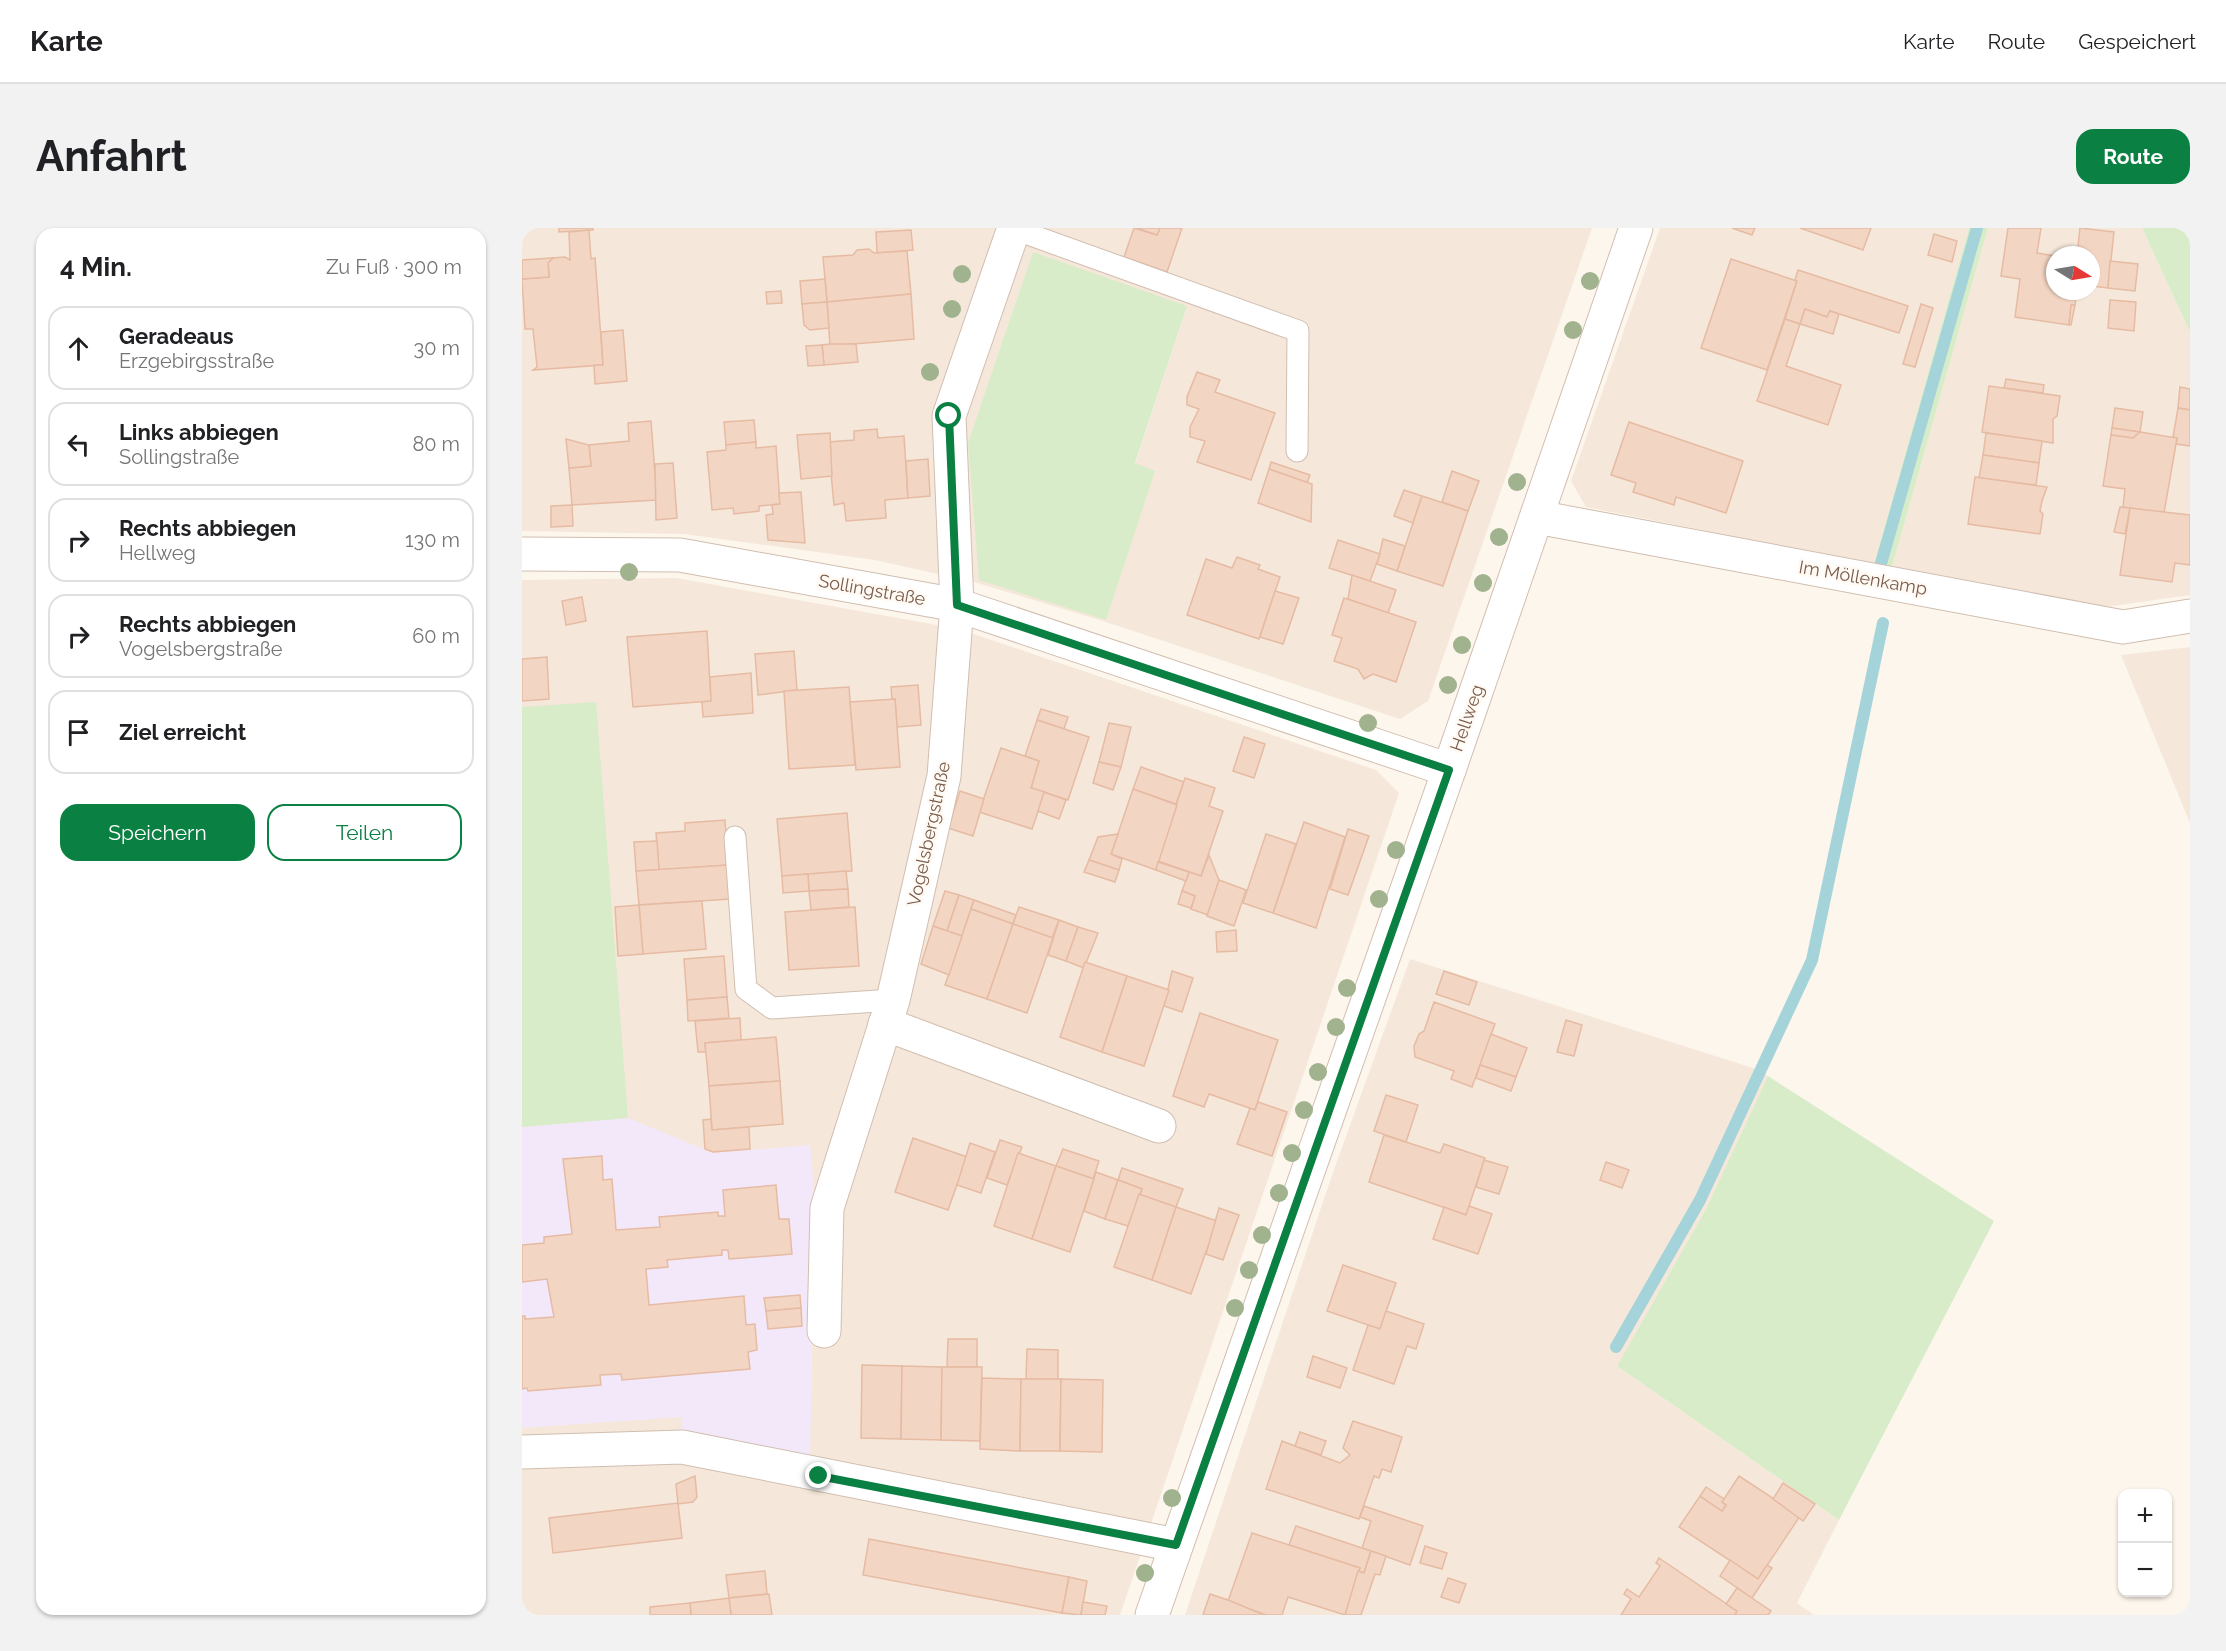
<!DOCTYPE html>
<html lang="de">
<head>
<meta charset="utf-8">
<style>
  body { margin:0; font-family:Raleway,sans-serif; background:#f2f2f2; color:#202124 }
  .controls { position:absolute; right:18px; bottom:18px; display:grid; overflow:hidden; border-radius:12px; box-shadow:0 2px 4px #0004 }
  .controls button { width:54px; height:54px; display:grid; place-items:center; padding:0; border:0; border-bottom:2px solid #e0e0e0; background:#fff; color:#202124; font:30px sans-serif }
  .compass { position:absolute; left:1524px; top:18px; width:54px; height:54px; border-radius:50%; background:#fff; box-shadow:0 2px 4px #0004; rotate:101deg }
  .stop { position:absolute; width:18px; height:18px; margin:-14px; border:4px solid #0b8043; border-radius:50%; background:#fff }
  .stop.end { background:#0b8043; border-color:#fff; box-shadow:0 2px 6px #0008 }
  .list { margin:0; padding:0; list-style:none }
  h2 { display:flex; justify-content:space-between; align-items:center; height:78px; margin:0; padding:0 24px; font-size:26px }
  h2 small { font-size:20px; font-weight:400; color:#757577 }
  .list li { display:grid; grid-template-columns:39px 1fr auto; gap:18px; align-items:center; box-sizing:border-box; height:84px; margin:0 12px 12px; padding:0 12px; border:2px solid #e0e0e0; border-radius:18px }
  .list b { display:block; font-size:22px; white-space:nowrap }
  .list p { margin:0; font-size:20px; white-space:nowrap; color:#757577 }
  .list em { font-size:20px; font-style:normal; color:#757577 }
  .actions { display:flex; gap:12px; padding:18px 24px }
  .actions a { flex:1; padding:14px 0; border:2px solid #0b8043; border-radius:18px; text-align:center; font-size:21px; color:#0b8043 }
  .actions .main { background:#0b8043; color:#fff }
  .icon { flex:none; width:33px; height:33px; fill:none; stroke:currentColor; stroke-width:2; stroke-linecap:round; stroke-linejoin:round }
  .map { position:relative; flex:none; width:1668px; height:1387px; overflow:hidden; border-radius:18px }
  header { display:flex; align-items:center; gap:36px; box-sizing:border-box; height:84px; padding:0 30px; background:#fff; border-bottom:2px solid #e0e0e0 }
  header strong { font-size:28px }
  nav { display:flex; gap:33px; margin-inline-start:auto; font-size:21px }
  .intro { display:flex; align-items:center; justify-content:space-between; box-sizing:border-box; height:144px; padding:0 36px }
  h1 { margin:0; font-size:42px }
  .button { padding:15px 27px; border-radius:18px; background:#0b8043; color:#fff; font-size:21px; font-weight:700 }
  main { display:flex; gap:36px; padding:0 36px }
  aside { flex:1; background:#fff; border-radius:18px; box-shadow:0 2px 4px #0004 }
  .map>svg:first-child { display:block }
</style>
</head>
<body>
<header>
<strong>Karte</strong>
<nav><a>Karte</a><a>Route</a><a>Gespeichert</a></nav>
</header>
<div class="intro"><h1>Anfahrt</h1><a class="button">Route</a></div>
<main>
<aside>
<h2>4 Min.<small>Zu Fuß · 300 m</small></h2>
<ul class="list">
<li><svg class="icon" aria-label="ahead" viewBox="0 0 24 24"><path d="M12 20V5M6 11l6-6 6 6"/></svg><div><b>Geradeaus</b><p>Erzgebirgsstraße</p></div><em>30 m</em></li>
<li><svg class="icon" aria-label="left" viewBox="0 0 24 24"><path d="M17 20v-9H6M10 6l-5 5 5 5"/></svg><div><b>Links abbiegen</b><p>Sollingstraße</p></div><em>80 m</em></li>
<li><svg class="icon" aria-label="right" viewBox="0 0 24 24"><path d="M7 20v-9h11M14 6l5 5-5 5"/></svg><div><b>Rechts abbiegen</b><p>Hellweg</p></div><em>130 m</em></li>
<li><svg class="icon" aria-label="right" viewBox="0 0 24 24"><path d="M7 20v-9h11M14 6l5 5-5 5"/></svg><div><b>Rechts abbiegen</b><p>Vogelsbergstraße</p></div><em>60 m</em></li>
<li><svg class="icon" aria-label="arrive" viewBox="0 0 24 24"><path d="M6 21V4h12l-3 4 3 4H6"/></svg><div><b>Ziel erreicht</b></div></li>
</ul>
<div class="actions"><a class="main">Speichern</a><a>Teilen</a></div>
</aside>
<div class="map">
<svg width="1668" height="1387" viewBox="0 0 1668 1387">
  <rect width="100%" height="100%" fill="#fdf6ec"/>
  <!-- residential -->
  <g fill="#f5e8da" fill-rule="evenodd">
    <path d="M0,0H1070L906,473L878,491L584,394L452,354L353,332L162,306L0,303ZM665,78L613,236L633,243L446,215Z"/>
    <polygon points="1138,0 1447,0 1352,336 1064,279 1049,253"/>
    <path d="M1466,0H1620L1668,104V367L1577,380L1370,339ZM1533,27H1569V63H1533Z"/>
    <polygon points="154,350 437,401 854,542 877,565 598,1387 0,1387 0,352"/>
    <polygon points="1668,419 1668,595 1599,427"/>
    <polygon points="888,731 1234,841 1246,848 1184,981 1095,1138 1317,1292 1275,1375 1292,1387 663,1387 809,950"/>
  </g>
  <!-- education -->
  <polygon fill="#f3e8fa" points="106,890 191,925 288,917 293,976 288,1232 160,1207 159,1189 0,1200 0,899"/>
  <!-- green -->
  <g fill="#d8ecc9">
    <polygon points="1447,0 1466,0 1370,339 1352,336"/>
    <polygon points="1620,0 1668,0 1668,104"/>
    <polygon points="511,24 665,78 613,235 633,243 584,392 457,352 446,215"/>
    <polygon points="74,474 106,890 0,899 0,479"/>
    <polygon points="1246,848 1472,993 1317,1292 1095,1138 1184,981"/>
  </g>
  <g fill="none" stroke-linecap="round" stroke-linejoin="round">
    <!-- stream -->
    <g stroke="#a5d3da" stroke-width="12">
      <polyline points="1358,339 1455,0"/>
      <polyline points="1094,1119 1178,972 1290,732 1361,395"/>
    </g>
  </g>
  <!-- building -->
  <g fill="#f3d5c3" stroke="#e6bba3" stroke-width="1.5">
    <polygon points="37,0 71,0 71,2 37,4"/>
    <polygon points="612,0 635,7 638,0 660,0 645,44 602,29"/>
    <polygon points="615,0 638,0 635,7"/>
    <polygon points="1210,0 1233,0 1230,7"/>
    <polygon points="1278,0 1349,0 1341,22"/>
    <polygon points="1486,0 1519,0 1515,25 1533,28 1533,63 1555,63 1553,77 1549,77 1547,97 1493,89 1498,51 1479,48"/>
    <polygon points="1558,0 1592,4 1586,60 1569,58 1569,27 1555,27"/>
    <polygon points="67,2 69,31 73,30 81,137 11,142 15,139 11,101 3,101 0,51 27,49 26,35 31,30 43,29 48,32 47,4"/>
    <polygon points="389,2 391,22 355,25 354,4"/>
    <polygon points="1412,6 1435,13 1430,34 1406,27"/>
    <polygon points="347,21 352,25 385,23 389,66 305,74 301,29 331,27 335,22"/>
    <polygon points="31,30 26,35 27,49 0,51 0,32"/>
    <polygon points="1209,31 1275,53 1245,142 1179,120"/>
    <polygon points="1588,33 1616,36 1613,63 1586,60"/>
    <polygon points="1276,42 1386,78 1377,105 1308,83 1305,89 1283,81 1278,96 1263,91 1275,53 1273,52"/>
    <polygon points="303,51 305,74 280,76 278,53"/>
    <polygon points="259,63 260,75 245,76 244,64"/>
    <polygon points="389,66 392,111 308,118 305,74"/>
    <polygon points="1588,72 1614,74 1612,103 1586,100"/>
    <polygon points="305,74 307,100 288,102 282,97 280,76"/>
    <polygon points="1399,76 1411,80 1393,139 1381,136"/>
    <polygon points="1549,77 1553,77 1549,97 1547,97"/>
    <polygon points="1283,81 1305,89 1308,83 1317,86 1311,106 1278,96"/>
    <polygon points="1263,91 1278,96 1264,138 1319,157 1306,197 1235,173"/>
    <polygon points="101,102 105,153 73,156 72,137 81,137 79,104"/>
    <polygon points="308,116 334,116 336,134 302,137 300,117"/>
    <polygon points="300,117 302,137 286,138 284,118"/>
    <polygon points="675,144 698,152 693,164 753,185 729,252 675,234 683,213 668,209 668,199 677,181 665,177 665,169"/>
    <polygon points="1484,151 1522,157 1521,165 1482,160"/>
    <polygon points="1467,158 1538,168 1535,188 1531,191 1531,215 1460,204"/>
    <polygon points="1658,159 1668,161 1668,182 1656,180"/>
    <polygon points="1593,180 1621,184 1618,204 1590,200"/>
    <polygon points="1656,180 1668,182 1668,218 1654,216 1655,210 1651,209"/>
    <polygon points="232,192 234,214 204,217 202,194"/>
    <polygon points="129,193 135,272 50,277 47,240 69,238 67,217 107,213 106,195"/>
    <polygon points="1107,194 1221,233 1204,285 1154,269 1152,277 1111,264 1114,255 1089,247"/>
    <polygon points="1590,200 1618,204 1611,210 1589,207"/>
    <polygon points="355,201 356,210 382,208 386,270 363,272 364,290 324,293 322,275 312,277 306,214 332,212 332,203"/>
    <polygon points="1618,204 1655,210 1642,285 1601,279 1603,261 1581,258 1589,207 1611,210"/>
    <polygon points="308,205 310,248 279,251 275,207"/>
    <polygon points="1464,205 1520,213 1517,235 1461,227"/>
    <polygon points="44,211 67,217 69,238 47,240"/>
    <polygon points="234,214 234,220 254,218 258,276 237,278 237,283 212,286 211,280 190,282 185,224 204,222 204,217"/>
    <polygon points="1461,227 1517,235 1514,257 1457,250"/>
    <polygon points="406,231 408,268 386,270 384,233"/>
    <polygon points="749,234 788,247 785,255 747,241"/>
    <polygon points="151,235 155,290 134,292 133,236"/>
    <polygon points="747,241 790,256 789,294 736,275"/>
    <polygon points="930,243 957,253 946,283 920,274"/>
    <polygon points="1453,249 1525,259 1520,273 1518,283 1521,286 1518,306 1446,296"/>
    <polygon points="882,262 900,268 891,295 872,288"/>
    <polygon points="279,264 283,315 246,312 244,287 251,286 250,277 258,276 257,265"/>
    <polygon points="900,268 946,283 921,358 875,343"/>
    <polygon points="50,277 51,298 29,299 29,278"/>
    <polygon points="1598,279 1608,280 1603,306 1592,304"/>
    <polygon points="1608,280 1668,287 1668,337 1653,335 1650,354 1598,347"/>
    <polygon points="861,311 883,318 875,343 855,336"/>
    <polygon points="816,312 858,326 848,353 807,340"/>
    <polygon points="715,329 738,337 736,341 758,349 737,411 665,387 684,331 710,340"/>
    <polygon points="830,347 874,362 866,385 826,371"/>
    <polygon points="753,363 777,370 761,416 738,409"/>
    <polygon points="60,369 64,393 44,397 40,373"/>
    <polygon points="822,370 894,394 874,454 851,446 842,451 836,441 812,433 820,410 810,407"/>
    <polygon points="185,403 189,473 111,479 105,409"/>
    <polygon points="272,423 275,462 236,467 233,426"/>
    <polygon points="25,429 27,471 0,473 0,431"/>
    <polygon points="229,445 231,485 181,489 180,474 189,473 188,449"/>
    <polygon points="396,457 399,497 375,499 373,471 370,471 369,459"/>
    <polygon points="327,459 333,537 267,541 262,463"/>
    <polygon points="373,471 378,539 334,542 328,474"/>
    <polygon points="519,481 546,489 542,501 515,492"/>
    <polygon points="515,492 567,509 546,572 509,560 517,533 503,528"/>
    <polygon points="587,495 609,499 599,539 577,534"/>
    <polygon points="722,509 743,516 732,550 711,543"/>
    <polygon points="479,520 517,533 509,560 523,564 510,601 457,584"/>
    <polygon points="577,534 599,539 591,562 571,555"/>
    <polygon points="619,539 662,554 654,576 611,561"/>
    <polygon points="663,550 693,560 687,578 701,583 679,648 636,633"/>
    <polygon points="611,561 655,577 634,642 589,626"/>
    <polygon points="438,563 462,571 451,608 426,600"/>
    <polygon points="522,564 544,572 537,591 516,583"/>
    <polygon points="325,585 330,643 260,648 255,591"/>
    <polygon points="203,592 206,637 137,642 134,605 163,603 163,595"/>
    <polygon points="782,594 823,609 794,700 751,685"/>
    <polygon points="826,601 847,608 826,667 808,661"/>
    <polygon points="596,606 589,626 600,631 597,642 567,632 576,609"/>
    <polygon points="744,606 774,616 751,685 721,675"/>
    <polygon points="135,613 137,642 114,643 112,614"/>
    <polygon points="687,627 697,652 686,687 669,681 673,668 660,663 667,644 679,648"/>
    <polygon points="567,632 597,642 593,654 562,644"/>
    <polygon points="636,634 667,644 664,653 634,642"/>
    <polygon points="206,637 208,671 117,677 114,643"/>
    <polygon points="324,643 326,661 287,663 286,646"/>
    <polygon points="286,646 287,663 261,665 260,648"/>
    <polygon points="697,652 724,662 712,698 685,688"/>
    <polygon points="326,661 327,679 289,682 287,663"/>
    <polygon points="423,663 437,667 425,703 411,698"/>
    <polygon points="660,663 673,668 669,680 656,676"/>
    <polygon points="437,667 452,672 440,708 425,703"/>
    <polygon points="452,672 494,687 491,696 449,681"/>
    <polygon points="180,673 184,721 121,726 117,677"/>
    <polygon points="117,677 121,726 96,728 93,679"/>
    <polygon points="333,679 337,738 267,742 263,684"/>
    <polygon points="497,679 537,692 530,710 491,696"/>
    <polygon points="449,681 491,696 465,771 423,757"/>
    <polygon points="537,692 556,699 544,733 526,727"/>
    <polygon points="491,696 531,710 505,785 465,771"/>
    <polygon points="411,698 440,708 427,747 399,736"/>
    <polygon points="556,699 576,705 562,740 544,733"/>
    <polygon points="714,702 715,723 695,724 694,704"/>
    <polygon points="202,728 205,769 165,772 162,731"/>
    <polygon points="563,734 605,748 580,824 538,809"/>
    <polygon points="650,743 671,750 660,784 642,778"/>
    <polygon points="922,743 955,754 947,777 914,766"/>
    <polygon points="605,748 647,762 622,838 580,824"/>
    <polygon points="205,769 207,790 166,793 165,772"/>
    <polygon points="912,774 973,796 950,859 929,851 932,843 893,829 892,818 897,806 902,803"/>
    <polygon points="678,785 756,812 733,882 687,866 682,879 651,868"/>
    <polygon points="218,790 219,812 183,815 184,824 176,824 173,793"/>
    <polygon points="1044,792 1060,797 1052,828 1035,824"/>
    <polygon points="969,806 1005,820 994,849 958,837"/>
    <polygon points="254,809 258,853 187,858 183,815"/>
    <polygon points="958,837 994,849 989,863 954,850"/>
    <polygon points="258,853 261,896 190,902 187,858"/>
    <polygon points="864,867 896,877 884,914 852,903"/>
    <polygon points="736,874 765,884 750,928 715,916 728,880 733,882"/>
    <polygon points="189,891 190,902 227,899 228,921 191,924 183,921 181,892"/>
    <polygon points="862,907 918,925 922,916 963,930 944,987 847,954"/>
    <polygon points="391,910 445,929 426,982 373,964"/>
    <polygon points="478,912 500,919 485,957 465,950"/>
    <polygon points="448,915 473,924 459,965 435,957"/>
    <polygon points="541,921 577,933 571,951 534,938"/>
    <polygon points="496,925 534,938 510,1011 472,998"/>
    <polygon points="80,928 81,952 90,951 94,1002 138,999 137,989 196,984 196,988 203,988 201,962 254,957 257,991 267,991 270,1026 207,1031 206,1022 200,1022 200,1027 145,1032 146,1039 124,1041 127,1077 222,1068 224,1097 233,1096 235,1122 226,1124 228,1141 100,1152 99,1146 78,1147 79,1157 6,1163 5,1160 0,1161 0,1088 3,1088 3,1091 32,1089 25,1051 0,1054 0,1017 22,1015 22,1009 50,1006 41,931"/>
    <polygon points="962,932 986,939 977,966 954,959"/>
    <polygon points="1084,934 1107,942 1100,960 1078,952"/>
    <polygon points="534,938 572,951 548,1024 510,1011"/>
    <polygon points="600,940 661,961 654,979 618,967 620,961 596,952"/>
    <polygon points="574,944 596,952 583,991 562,983"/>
    <polygon points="596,952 620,961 606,998 583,991"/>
    <polygon points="617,966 654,979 630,1052 592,1039"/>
    <polygon points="947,978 970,986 956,1026 911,1011 922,979 944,987"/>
    <polygon points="654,979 695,993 669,1066 630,1052"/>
    <polygon points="697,980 717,987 701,1032 684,1026"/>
    <polygon points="821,1037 874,1055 858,1101 805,1083"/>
    <polygon points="278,1067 279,1080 244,1083 242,1070"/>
    <polygon points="279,1080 280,1098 246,1101 244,1083"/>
    <polygon points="864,1083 902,1096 894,1121 885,1118 872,1156 831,1142 846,1097 858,1101"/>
    <polygon points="426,1111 455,1111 455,1139 425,1139"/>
    <polygon points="505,1121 536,1122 536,1152 504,1151"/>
    <polygon points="791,1128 825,1140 818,1160 785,1149"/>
    <polygon points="340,1137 380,1138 379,1211 339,1210"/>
    <polygon points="380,1138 420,1139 419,1212 379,1211"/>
    <polygon points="420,1139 460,1139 458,1213 419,1212"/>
    <polygon points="460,1150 499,1151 498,1223 458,1221"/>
    <polygon points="499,1151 539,1151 538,1223 498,1223"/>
    <polygon points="539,1151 581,1152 580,1224 538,1223"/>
    <polygon points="831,1193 880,1209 869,1244 860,1241 857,1250 852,1248 837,1291 744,1261 760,1213 818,1235 828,1227 821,1220"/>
    <polygon points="778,1204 804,1213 799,1227 773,1218"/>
    <polygon points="173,1248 175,1269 171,1274 156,1276 154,1256"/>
    <polygon points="1217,1248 1278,1288 1236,1351 1157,1299 1178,1268 1200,1283 1204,1277 1200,1274"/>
    <polygon points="1261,1255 1293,1276 1281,1293 1251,1271"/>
    <polygon points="1184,1259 1202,1271 1200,1274 1204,1277 1200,1283 1178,1268"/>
    <polygon points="156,1275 160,1310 31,1325 27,1290"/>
    <polygon points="842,1278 901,1298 888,1337 840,1320 849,1293 838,1289"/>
    <polygon points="774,1298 849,1323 842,1345 836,1343 838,1340 767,1317"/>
    <polygon points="730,1305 838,1340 823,1387 766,1369 760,1387 744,1387 706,1373"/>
    <polygon points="347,1311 547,1349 540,1385 341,1347"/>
    <polygon points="903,1318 925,1325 920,1341 898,1335"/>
    <polygon points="849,1323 864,1328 858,1347 853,1346 839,1387 823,1387 836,1343 842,1345"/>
    <polygon points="1137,1330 1215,1383 1213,1387 1099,1387 1109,1371 1102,1366 1105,1361 1117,1369 1138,1338 1134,1335"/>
    <polygon points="1208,1332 1236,1351 1245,1337 1250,1340 1230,1370 1198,1348"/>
    <polygon points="243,1343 245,1366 207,1370 204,1347"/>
    <polygon points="547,1349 565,1353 559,1387 540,1385"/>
    <polygon points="926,1350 944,1356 937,1375 919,1369"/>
    <polygon points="1215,1360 1249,1383 1246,1387 1213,1387 1215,1383 1204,1376"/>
    <polygon points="247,1366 250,1387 209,1387 207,1370"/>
    <polygon points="688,1366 706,1372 742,1387 681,1387"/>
    <polygon points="207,1370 209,1387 169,1387 168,1375"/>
    <polygon points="561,1374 585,1378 583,1387 559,1387"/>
    <polygon points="168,1375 169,1387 128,1387 128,1379"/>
  </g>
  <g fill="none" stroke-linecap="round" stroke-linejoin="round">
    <defs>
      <g id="lane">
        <polyline points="492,1 776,103 775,223"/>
        <polyline points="213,609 224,761 250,780 371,772"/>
      </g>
      <g id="street">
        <polyline points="1015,289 1601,399 1668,388"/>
        <polyline points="0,326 158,327 435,377 927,542"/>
        <polyline points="363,796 637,898"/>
        <polyline points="302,1103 305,980 371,772 422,548 435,377 427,188 492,0"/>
        <polyline points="0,1224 160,1219 654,1317"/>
        <polyline points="630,1387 927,542 1114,0"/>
      </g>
    </defs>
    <!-- lane casing -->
    <use href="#lane" stroke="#d1beb0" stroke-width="23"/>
    <!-- street casing -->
    <use href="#street" stroke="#d1beb0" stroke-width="35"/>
    <!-- lane -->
    <use href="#lane" stroke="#fff" stroke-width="21"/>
    <!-- street -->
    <use href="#street" stroke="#fff" stroke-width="33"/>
  </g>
  <!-- trees -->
  <g fill="#a0b28e">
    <circle cx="440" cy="46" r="9"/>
    <circle cx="1068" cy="53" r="9"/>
    <circle cx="430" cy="81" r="9"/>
    <circle cx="1051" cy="102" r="9"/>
    <circle cx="408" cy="144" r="9"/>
    <circle cx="995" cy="254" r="9"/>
    <circle cx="977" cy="309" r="9"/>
    <circle cx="107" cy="344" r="9"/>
    <circle cx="961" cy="355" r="9"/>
    <circle cx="940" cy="417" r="9"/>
    <circle cx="926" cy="457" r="9"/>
    <circle cx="846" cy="495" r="9"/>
    <circle cx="874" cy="622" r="9"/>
    <circle cx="857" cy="671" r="9"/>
    <circle cx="825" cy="760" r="9"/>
    <circle cx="814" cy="799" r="9"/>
    <circle cx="796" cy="844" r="9"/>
    <circle cx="782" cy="882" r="9"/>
    <circle cx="770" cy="925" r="9"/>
    <circle cx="757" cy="965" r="9"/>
    <circle cx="740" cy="1007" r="9"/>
    <circle cx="727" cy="1042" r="9"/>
    <circle cx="713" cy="1080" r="9"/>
    <circle cx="650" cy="1270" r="9"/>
    <circle cx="623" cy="1345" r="9"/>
  </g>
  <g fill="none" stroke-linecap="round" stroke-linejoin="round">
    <!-- route -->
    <polyline stroke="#0b8043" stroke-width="8" points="297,1248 654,1317 927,542 435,377 427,188"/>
  </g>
  <g text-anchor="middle" stroke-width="5" stroke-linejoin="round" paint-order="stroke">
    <!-- street labels -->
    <g font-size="18" fill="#7a5c4d" stroke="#fffaf3">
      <text transform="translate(1341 350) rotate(10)" y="6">Im Möllenkamp</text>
      <text transform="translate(350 362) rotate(10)" y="6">Sollingstraße</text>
      <text transform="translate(945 490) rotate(-71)" y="6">Hellweg</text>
      <text transform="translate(407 606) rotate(-78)" y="6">Vogelsbergstraße</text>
    </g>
  </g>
</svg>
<div class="controls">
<button>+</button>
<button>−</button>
</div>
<svg class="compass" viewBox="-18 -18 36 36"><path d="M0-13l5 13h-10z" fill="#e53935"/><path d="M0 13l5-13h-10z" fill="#757577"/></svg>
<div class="stop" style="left:427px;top:188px"></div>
<div class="stop end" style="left:297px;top:1248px"></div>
</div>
</main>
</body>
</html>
